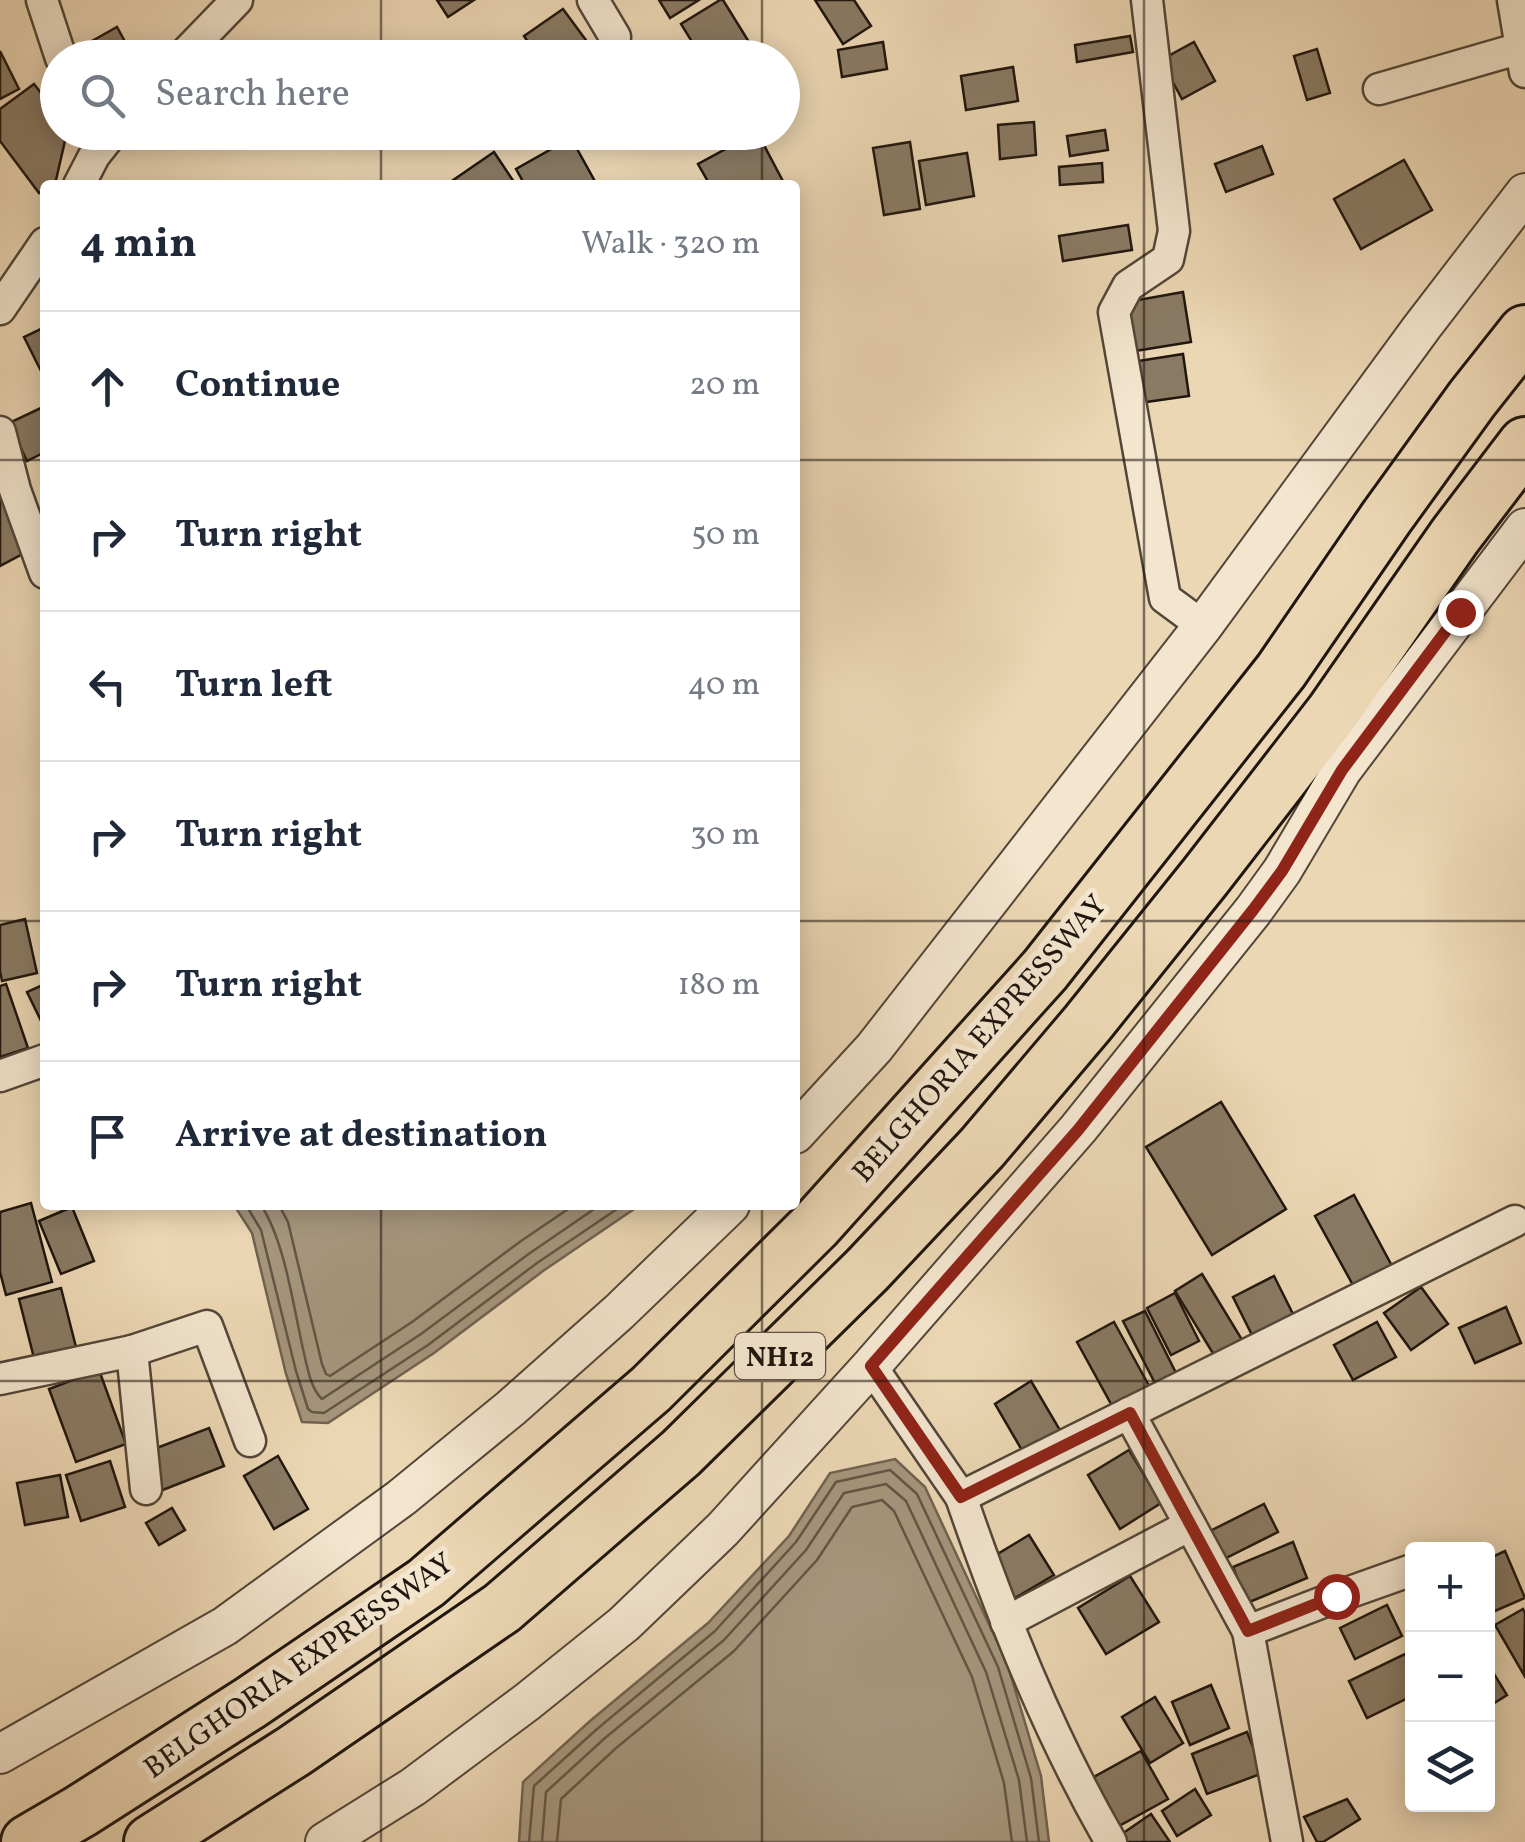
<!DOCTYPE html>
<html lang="en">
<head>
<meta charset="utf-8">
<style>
  body { margin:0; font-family:Vollkorn,serif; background:#f6f6f7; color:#1f2937 }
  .controls { position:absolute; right:30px; bottom:30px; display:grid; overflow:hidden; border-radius:10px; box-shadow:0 5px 25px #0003 }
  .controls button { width:90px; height:90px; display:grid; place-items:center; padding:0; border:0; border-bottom:2px solid #e0e1e3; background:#fff; color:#1f2937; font:50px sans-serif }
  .stop { position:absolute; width:30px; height:30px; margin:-22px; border:8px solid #8f2418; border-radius:50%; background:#fff }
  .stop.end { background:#8f2418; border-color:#fff; box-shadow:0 2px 10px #0008 }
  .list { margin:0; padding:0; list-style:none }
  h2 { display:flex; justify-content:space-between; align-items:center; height:130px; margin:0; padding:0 40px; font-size:42px }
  h2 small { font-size:32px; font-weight:400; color:#747a83 }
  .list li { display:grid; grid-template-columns:65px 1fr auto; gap:30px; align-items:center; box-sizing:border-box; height:150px; padding:0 40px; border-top:2px solid #e0e1e3 }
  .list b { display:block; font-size:38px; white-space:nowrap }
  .list em { font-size:32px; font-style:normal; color:#747a83 }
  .icon { flex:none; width:55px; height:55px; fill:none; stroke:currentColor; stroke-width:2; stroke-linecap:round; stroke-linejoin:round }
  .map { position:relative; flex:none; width:1525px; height:1842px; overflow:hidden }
  .search { position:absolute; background:#fff; box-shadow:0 5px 25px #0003; left:40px; top:40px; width:760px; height:110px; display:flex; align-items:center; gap:25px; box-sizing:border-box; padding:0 35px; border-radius:55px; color:#747a83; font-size:38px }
  .panel { position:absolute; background:#fff; box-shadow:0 5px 25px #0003; left:40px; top:180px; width:760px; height:1030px; border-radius:10px }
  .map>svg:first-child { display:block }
</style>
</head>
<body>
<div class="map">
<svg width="1525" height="1842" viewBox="0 0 1525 1842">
  <rect width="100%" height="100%" fill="#ecd7b4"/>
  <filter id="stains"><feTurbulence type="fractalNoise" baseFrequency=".002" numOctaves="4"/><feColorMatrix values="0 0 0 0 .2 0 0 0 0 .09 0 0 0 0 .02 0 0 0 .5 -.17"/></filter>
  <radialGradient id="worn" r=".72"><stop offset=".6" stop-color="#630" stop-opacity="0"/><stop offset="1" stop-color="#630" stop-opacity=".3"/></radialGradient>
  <!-- water -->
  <g fill="#a6957c" stroke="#706250" stroke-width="2.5">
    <polygon points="234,1205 640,1205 543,1271 434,1353 328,1423 302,1422 286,1374 252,1233"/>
    <polygon points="895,1459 925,1487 1007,1663 1041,1776 1049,1842 519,1842 523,1782 590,1721 708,1623 789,1536 830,1473"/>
  </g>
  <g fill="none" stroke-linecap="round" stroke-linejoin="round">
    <!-- shore -->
    <g stroke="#625645" stroke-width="2.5">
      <polyline points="246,1205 261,1230 296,1371 308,1409 312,1412 324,1413 428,1345 537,1263 623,1205"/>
      <path d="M261,1205C285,1242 293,1305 303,1349C307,1365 310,1388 322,1399L421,1334L530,1253L600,1205"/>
      <polyline points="279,1205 288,1222 322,1364 326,1374 330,1376 412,1322 521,1241 574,1205"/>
      <polyline points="529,1842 534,1786 597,1729 715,1631 796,1542 836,1482 890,1470 917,1494 998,1667 1031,1778 1039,1842"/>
      <polyline points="542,1842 546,1792 605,1738 724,1640 806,1550 844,1493 886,1484 906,1501 986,1672 1019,1780 1027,1842"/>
      <polyline points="557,1842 561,1799 615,1749 734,1651 817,1560 852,1507 882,1500 894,1511 972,1677 1004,1783 1012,1842"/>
    </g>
  </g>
  <!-- building -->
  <g fill="#8a7a64" stroke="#1f160e" stroke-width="2.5">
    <polygon points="437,0 474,0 448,17"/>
    <polygon points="659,0 699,0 670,18"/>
    <polygon points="720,0 723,0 757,55 753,58 702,58 681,24"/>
    <polygon points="815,0 854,0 871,26 843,44"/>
    <polygon points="563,9 594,51 585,58 539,58 524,36"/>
    <polygon points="117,27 134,58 68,58 67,55"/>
    <polygon points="1130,36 1133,52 1077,62 1075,45"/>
    <polygon points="883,42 887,69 842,77 838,50"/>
    <polygon points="1194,42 1215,81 1182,99 1161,60"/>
    <polygon points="1317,49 1330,93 1307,100 1294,56"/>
    <polygon points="0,51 19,89 0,99"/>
    <polygon points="1013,67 1018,101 966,110 961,76"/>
    <polygon points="34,84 58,115 58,132 67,132 56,180 50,185 45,185 45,189 39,193 0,141 0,109"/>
    <polygon points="1034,122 1036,155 1000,159 998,125"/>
    <polygon points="1105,130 1108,150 1070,156 1067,136"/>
    <polygon points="757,132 785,185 710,185 698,164"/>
    <polygon points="571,138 597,185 525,185 516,169"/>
    <polygon points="910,142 920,209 884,215 873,148"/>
    <polygon points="1262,146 1273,174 1226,192 1215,164"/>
    <polygon points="494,152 516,185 446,185"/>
    <polygon points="967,153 974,196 926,205 919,161"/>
    <polygon points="1404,160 1432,210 1361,249 1334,199"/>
    <polygon points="1102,163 1103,182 1060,185 1059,167"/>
    <polygon points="1128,225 1132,250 1063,261 1059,236"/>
    <polygon points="1183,292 1191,342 1135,351 1127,302"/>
    <polygon points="45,327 45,379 24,337"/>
    <polygon points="1183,354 1189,396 1139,403 1132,362"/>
    <polygon points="45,406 45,452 27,461 9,423"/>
    <polygon points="2,498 30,550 0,566 0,499"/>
    <polygon points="25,919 37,973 2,981 0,971 0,925"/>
    <polygon points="6,984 28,1048 0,1057 0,986"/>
    <polygon points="45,984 45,1029 27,992"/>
    <polygon points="1221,1102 1286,1209 1212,1255 1146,1147"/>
    <polygon points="1354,1195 1392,1266 1354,1287 1315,1216"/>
    <polygon points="31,1203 52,1282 6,1295 0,1272 0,1212"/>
    <polygon points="72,1207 94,1261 61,1274 39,1221"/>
    <polygon points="1202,1274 1244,1343 1217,1360 1175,1291"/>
    <polygon points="1274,1276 1296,1320 1255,1341 1233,1297"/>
    <polygon points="1421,1287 1448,1324 1411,1350 1384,1313"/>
    <polygon points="61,1288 77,1351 35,1362 19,1299"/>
    <polygon points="1175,1293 1199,1341 1171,1355 1147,1308"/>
    <polygon points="1506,1307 1521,1343 1475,1363 1459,1328"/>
    <polygon points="1145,1311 1178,1377 1157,1387 1123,1321"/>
    <polygon points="1114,1322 1153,1393 1116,1413 1077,1342"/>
    <polygon points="1377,1322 1396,1357 1353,1380 1334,1345"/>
    <polygon points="99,1370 126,1444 76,1462 49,1389"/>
    <polygon points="1031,1381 1064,1437 1027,1459 995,1404"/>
    <polygon points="209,1428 224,1466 160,1491 146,1452"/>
    <polygon points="1129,1450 1161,1503 1120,1529 1088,1475"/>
    <polygon points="278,1456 308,1509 274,1529 244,1476"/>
    <polygon points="110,1461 125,1507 81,1521 66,1475"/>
    <polygon points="60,1475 68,1517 25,1525 17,1483"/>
    <polygon points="1264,1504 1278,1532 1224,1559 1210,1531"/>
    <polygon points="172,1508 185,1530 159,1545 146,1523"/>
    <polygon points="1029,1535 1054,1575 1015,1598 991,1558"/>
    <polygon points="1293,1542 1307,1578 1247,1603 1233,1567"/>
    <polygon points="1505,1551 1525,1598 1488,1614 1488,1559"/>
    <polygon points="1130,1576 1159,1622 1106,1654 1078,1608"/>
    <polygon points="1387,1605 1402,1636 1355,1659 1340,1628"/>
    <polygon points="1523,1609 1525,1613 1524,1675 1495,1625"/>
    <polygon points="1405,1654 1412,1671 1412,1696 1367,1718 1349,1681"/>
    <polygon points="1491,1669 1507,1695 1488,1707 1488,1671"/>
    <polygon points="1211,1685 1229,1728 1190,1745 1172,1702"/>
    <polygon points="1155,1697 1183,1743 1150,1763 1122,1717"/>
    <polygon points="1247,1732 1263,1773 1207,1794 1192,1754"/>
    <polygon points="1141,1751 1168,1799 1108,1832 1081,1784"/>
    <polygon points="1195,1789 1211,1815 1177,1836 1162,1811"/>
    <polygon points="1347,1799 1360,1819 1323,1842 1317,1842 1304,1817"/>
    <polygon points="1151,1814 1170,1842 1119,1842 1116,1838"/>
  </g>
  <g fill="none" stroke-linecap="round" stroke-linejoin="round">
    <defs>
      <g id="minor">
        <polyline points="42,0 61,58"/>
        <polyline points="593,0 615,37"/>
        <polyline points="1147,0 1174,231 1168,259 1128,286 1114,312 1165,598 1203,626"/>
        <polyline points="1513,0 1525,72"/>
        <polyline points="181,58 237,0"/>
        <polyline points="1379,89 1521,48"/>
        <polyline points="79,185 94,156 113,132"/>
        <polyline points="0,309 45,243"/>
        <polyline points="0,432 15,490 45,573"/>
        <polyline points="0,1076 45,1060"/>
        <polyline points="132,1351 146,1489"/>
        <polyline points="871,1366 961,1497 1515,1221"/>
        <polyline points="0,1379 132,1351 207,1326 250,1441"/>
        <polyline points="1129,1413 1248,1631 1336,1597 1412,1570"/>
        <path d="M961,1497C1002,1616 1048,1733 1111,1842"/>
        <polyline points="1006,1622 1190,1525"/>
        <polyline points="1248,1631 1287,1842"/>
      </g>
      <g id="tertiary">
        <polyline points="795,1134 874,1048 1203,626 1422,327 1525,193"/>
        <polyline points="0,1754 225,1626 401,1498 511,1408 619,1312 730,1205"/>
        <polyline points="325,1842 413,1787 527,1702 624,1624 723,1529 871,1366 1078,1129 1253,911 1282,871 1342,770 1525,528"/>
      </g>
      <g id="trunk">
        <polyline points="28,1842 81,1811 250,1703 426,1583 651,1389 815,1226 1045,970 1281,671 1386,518 1472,399 1525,332"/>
        <polyline points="151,1842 294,1751 502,1608 681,1453 867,1270 982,1148 1087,1024 1205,877 1332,713 1455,536 1525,444"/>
      </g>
    </defs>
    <!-- minor casing -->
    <use href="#minor" stroke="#524638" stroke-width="35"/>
    <!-- tertiary casing -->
    <use href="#tertiary" stroke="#524638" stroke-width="42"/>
    <!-- trunk casing -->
    <use href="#trunk" stroke="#1f160e" stroke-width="58"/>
    <!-- minor -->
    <use href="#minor" stroke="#f3e5ce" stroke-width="30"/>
    <!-- tertiary -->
    <use href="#tertiary" stroke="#f3e5ce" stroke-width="38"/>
    <!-- trunk -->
    <use href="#trunk" stroke="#ecd7b4" stroke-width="52"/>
  </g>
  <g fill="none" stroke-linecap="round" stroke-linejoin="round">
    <!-- route -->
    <polyline stroke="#8f2418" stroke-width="12" points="1336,1596 1248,1631 1130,1413 961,1497 871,1366 1078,1130 1253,910 1282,871 1342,770 1460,612"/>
  </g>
  <!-- grid -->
  <path fill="none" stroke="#1f160e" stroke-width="2.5" stroke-opacity="0.55" d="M381,0V58M762,0V58M1144,0V1842M381,132V185M762,132V185M0,460H45M795,460H1525M0,921H45M795,921H1525M381,1205V1842M762,1205V1842M0,1381H1525"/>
  <g text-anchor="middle" stroke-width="10" stroke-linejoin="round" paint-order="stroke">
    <!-- shield labels -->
    <rect fill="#f3e5ce" stroke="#5f5448" stroke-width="2.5" x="735" y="1333" width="90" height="46" rx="8"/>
    <g font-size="28" font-weight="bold" fill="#1f160e">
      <text x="780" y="1366">NH12</text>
    </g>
    <!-- street labels -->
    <g font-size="30" fill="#1f160e" stroke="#f3e5ce">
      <text transform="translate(979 1038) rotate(-49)" y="10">BELGHORIA EXPRESSWAY</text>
      <text transform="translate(298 1665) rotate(-35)" y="10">BELGHORIA EXPRESSWAY</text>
    </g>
  </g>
  <rect width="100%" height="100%" filter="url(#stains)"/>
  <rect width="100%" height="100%" fill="url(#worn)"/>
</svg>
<div class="controls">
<button>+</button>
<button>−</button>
<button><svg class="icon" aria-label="layers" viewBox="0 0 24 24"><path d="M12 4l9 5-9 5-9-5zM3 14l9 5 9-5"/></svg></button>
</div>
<div class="stop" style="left:1336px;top:1596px"></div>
<div class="stop end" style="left:1460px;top:612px"></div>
<div class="search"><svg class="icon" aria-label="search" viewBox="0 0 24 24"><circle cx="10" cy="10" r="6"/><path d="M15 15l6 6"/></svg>Search here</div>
<section class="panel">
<h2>4 min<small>Walk · 320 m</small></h2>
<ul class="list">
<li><svg class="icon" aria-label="ahead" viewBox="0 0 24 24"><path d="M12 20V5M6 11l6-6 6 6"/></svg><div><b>Continue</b></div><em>20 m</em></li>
<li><svg class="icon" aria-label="right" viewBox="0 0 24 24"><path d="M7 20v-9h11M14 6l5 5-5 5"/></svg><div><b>Turn right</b></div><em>50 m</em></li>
<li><svg class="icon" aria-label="left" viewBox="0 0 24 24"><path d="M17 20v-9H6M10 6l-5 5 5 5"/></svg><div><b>Turn left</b></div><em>40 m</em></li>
<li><svg class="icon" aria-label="right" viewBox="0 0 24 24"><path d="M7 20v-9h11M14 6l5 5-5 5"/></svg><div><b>Turn right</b></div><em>30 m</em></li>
<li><svg class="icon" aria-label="right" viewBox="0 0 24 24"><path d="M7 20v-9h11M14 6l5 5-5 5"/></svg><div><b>Turn right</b></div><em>180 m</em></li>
<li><svg class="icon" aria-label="arrive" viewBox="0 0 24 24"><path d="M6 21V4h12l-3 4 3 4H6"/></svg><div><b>Arrive at destination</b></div></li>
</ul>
</section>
</div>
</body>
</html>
